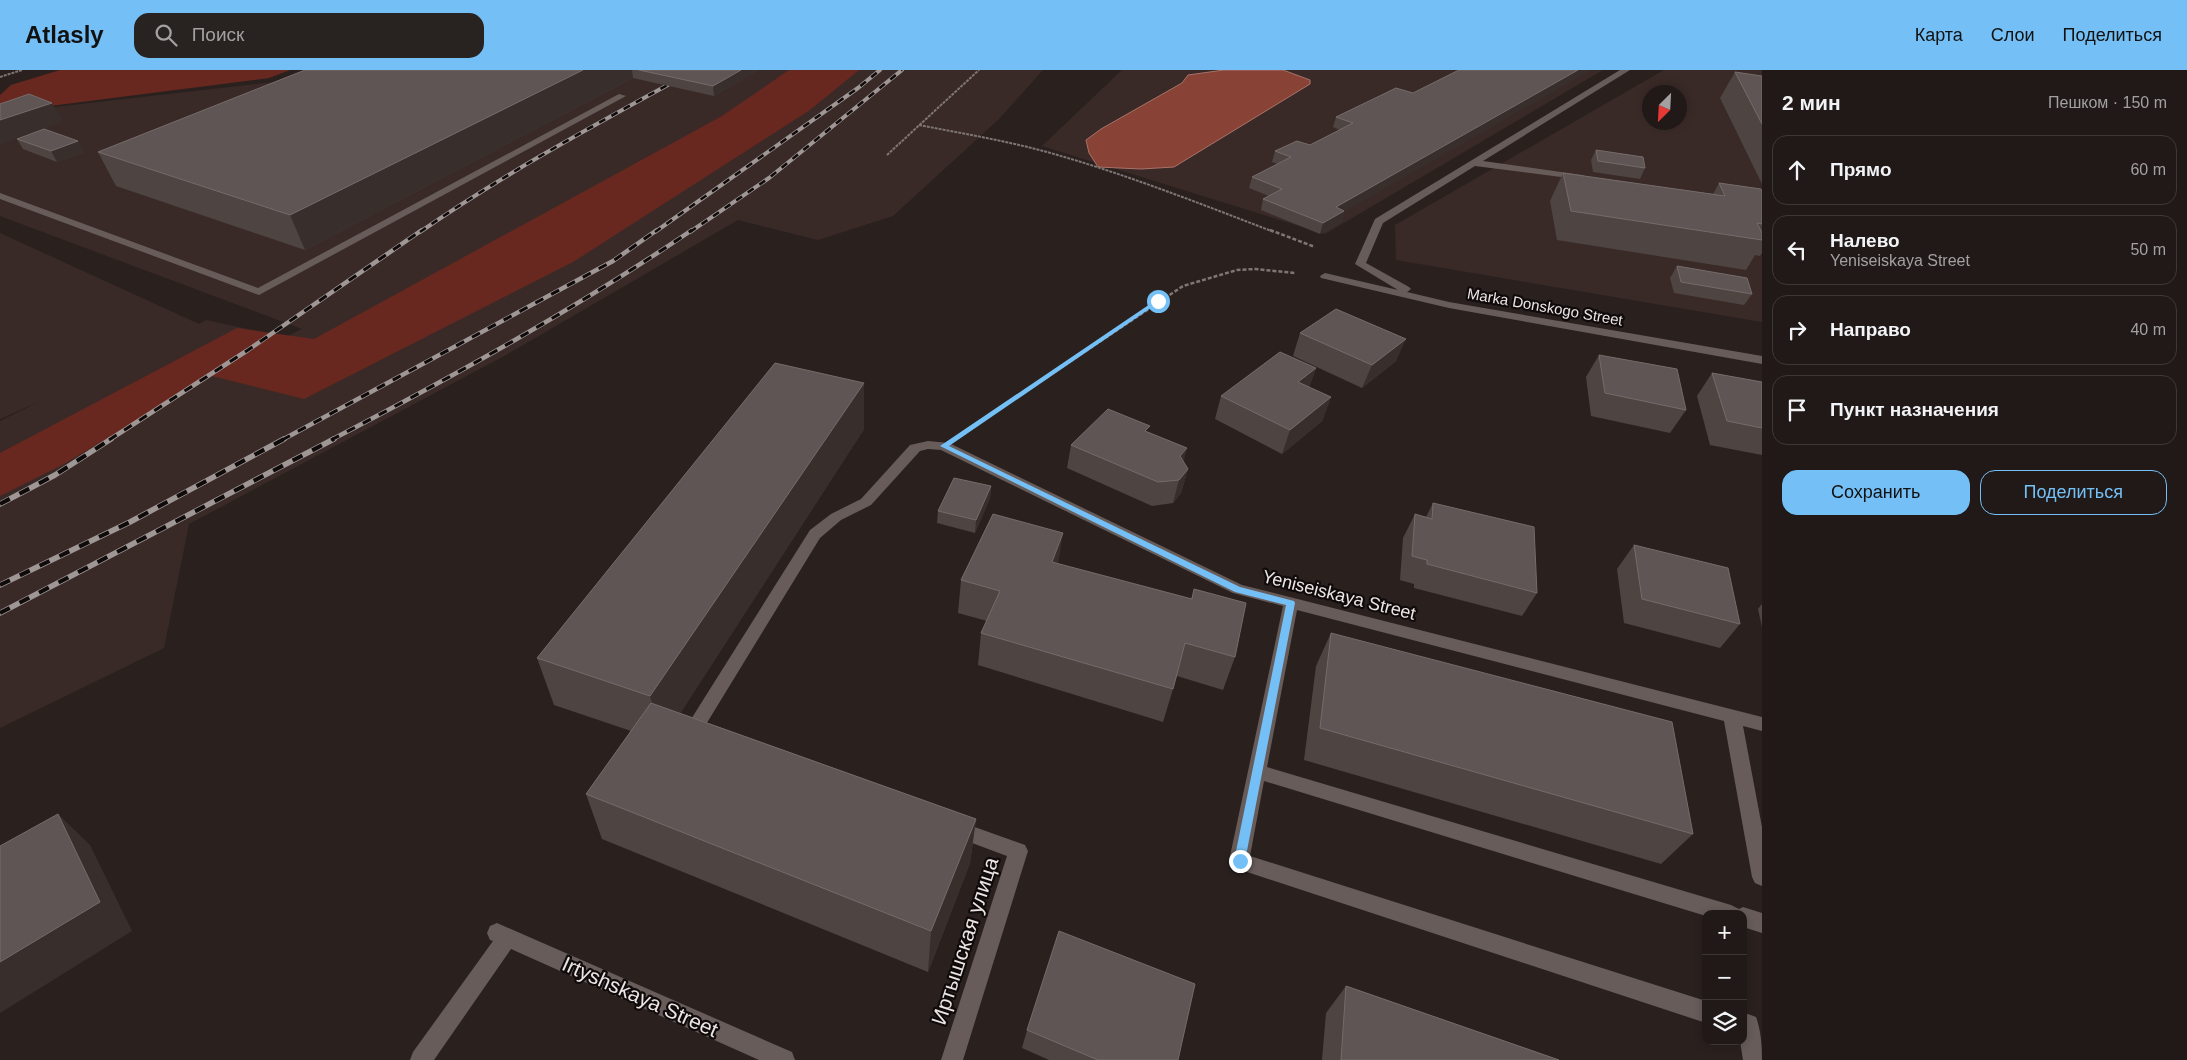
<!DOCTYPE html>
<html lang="ru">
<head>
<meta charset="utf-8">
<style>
  body { margin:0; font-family:Arial,sans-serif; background:#282220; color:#f1f3f6 }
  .controls { position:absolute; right:15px; bottom:15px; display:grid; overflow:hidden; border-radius:10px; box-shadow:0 2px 8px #0003 }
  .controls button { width:45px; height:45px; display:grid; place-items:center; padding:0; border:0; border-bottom:1px solid #3d3836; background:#201917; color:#f1f3f6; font:25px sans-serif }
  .compass { position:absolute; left:1642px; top:15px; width:45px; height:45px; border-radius:50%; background:#201917; box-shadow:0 2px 8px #0003; rotate:204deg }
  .stop { position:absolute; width:15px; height:15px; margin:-11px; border:4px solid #74c0f6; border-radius:50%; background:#fff }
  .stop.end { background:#74c0f6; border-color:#fff; box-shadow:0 1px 5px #0008 }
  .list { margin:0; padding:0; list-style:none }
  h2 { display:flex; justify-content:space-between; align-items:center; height:65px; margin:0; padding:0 20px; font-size:21px }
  h2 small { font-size:16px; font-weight:400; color:#a2a0a1 }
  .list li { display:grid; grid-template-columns:32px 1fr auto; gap:15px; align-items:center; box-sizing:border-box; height:70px; margin:0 10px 10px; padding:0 10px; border:1px solid #3d3836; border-radius:15px }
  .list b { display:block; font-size:19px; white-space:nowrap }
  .list p { margin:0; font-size:16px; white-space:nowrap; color:#a2a0a1 }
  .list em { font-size:16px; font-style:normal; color:#a2a0a1 }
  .actions { display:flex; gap:10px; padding:15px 20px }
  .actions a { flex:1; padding:11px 0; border:1px solid #74c0f6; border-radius:15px; text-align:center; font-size:18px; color:#74c0f6 }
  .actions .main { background:#74c0f6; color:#111 }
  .icon { flex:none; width:28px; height:28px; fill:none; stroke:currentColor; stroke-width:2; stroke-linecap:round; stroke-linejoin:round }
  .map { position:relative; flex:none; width:1762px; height:990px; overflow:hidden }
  header { display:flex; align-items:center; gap:30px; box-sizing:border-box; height:70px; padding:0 25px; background:#74c0f6; color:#111 }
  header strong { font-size:24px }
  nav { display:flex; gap:28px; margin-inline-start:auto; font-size:18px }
  .search { width:350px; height:45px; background:#282220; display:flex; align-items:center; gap:12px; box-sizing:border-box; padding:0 18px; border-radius:15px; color:#a2a0a1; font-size:19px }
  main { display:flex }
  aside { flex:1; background:#201917 }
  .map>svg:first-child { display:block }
</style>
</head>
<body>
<header>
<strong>Atlasly</strong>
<div class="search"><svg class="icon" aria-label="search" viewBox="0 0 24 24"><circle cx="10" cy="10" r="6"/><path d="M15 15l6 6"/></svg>Поиск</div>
<nav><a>Карта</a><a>Слои</a><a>Поделиться</a></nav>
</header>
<main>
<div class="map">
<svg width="1762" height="990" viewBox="0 0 1762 990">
  <rect width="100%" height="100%" fill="#2a211f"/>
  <!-- built -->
  <g fill="#3a2a27" fill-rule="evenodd">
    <polygon points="306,0 1043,0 999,49 893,146 818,170 738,150 506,285 189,454 164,578 0,658 0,351 41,331 0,349 0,163 199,254 206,250 286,267 302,259 0,146 0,57 46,38 274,12"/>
    <polygon points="1122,0 1603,0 1325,164 1042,76"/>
    <path d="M1664,0H1762V252L1396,190L1395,155ZM1650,22H1680V52H1650Z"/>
  </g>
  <!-- green -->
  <g fill="#68281f">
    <polygon points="60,0 290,0 269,8 34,38 0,52 0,25 11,15"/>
    <polygon points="789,0 859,0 810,40 573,192 304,329 212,306 64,394 0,426 0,383 237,258 314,269 722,46"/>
  </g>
  <!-- water -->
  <polygon fill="#894236" stroke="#a7736a" points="1224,0 1283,0 1310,10 1310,14 1174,97 1141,99 1098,97 1089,83 1086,70 1101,59 1182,13 1188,5"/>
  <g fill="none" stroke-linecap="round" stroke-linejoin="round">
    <!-- path-far1 -->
    <g stroke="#7e7675" stroke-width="2" stroke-dasharray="3 1" stroke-linecap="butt">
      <polyline points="0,7 22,0"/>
      <path d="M919,55C964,64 1009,71 1054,84C1128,105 1201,134 1274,162"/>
      <polyline points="887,85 979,0"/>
    </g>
    <!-- path -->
    <g stroke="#7e7675" stroke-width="2.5" stroke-dasharray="4 2" stroke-linecap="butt">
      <polyline points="1270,160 1315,177"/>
      <polyline points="975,355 1183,216 1237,200 1255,199 1295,203"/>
    </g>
    <!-- minor -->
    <g fill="#675c5a" fill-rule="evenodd">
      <polygon points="1620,0 1630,0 1483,91 1582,105 1585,106 1585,110 1475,96 1383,153 1366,193 1409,217 1411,219 1407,222 1449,232 1762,286 1762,294 1449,238 1321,208 1320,206 1325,203 1398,220 1355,194 1375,149"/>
      <polygon points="619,24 626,26 259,225 0,129 0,123 258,218"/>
      <polygon points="928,371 949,373 1242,515 1762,647 1762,661 1743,656 1762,757 1762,816 1755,813 1752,807 1724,651 1297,540 1267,697 1731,835 1739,839 1743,837 1762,843 1762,863 1743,857 1743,844 1706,844 1706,846 1264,711 1250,786 1706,931 1706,953 1232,797 1229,791 1283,536 1233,523 941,380 928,379 920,381 871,435 841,450 820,468 705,656 710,658 713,663 710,668 704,670 688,664 685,659 688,654 810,460 831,444 861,429 910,375"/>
      <polygon points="955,750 1025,775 1028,781 963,990 941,990 1007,786 948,764 946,758 948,752"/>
      <polygon points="497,853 792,982 795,990 759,990 511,879 434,990 410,990 413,982 493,871 490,870 487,863 490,856"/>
      <path d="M1748,944L1756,947C1761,961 1762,975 1762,990H1743L1740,971H1743V946Z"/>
    </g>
    <defs>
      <g id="rail-far2">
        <path d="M420,162C508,101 602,51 695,0"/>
        <polyline points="655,162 858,18 880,0"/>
        <polyline points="690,162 769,108 902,0"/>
      </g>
      <g id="rail-far1">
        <polyline points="109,370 248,280 422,160"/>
        <polyline points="282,370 613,191 657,160"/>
        <path d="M331,370C454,306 577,238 692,160"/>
      </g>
      <g id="rail">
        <polyline points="0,434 55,405 111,369"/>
        <polyline points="0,515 130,452 284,369"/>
        <polyline points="0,543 334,369"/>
      </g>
    </defs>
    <!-- rail-far2 casing -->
    <use href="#rail-far2" stroke="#9f9796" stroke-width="4"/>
    <!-- rail-far1 casing -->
    <use href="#rail-far1" stroke="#9f9796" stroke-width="4.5"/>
    <!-- rail casing -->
    <use href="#rail" stroke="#9f9796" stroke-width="5.5"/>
    <!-- rail-far2 -->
    <use href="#rail-far2" stroke="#100b0b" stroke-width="2.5" stroke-dasharray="7" stroke-linecap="butt"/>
    <!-- rail-far1 -->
    <use href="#rail-far1" stroke="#100b0b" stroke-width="3" stroke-dasharray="9" stroke-linecap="butt"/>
    <!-- rail -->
    <use href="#rail" stroke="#100b0b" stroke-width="4" stroke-dasharray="11" stroke-linecap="butt"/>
  </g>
  <!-- wall -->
  <g fill="#4e4442">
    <polygon points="305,0 758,0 714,26 633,8 305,180 116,116 98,82"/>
    <polygon points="1735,2 1762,6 1762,114 1720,28"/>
    <polygon points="1396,18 1344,142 1341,152 1320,164 1261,140 1263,129 1269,126 1249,118 1252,107 1278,94 1272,92 1275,81 1310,75 1340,60 1333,57 1336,47"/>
    <polygon points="17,69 84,82 57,92 23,79"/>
    <polygon points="1596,80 1645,98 1640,109 1593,102 1591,90"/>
    <polygon points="1563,103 1713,124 1719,113 1762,121 1762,183 1760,186 1755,185 1746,200 1557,170 1550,131"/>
    <polygon points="1677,196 1752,224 1744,235 1674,223 1670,208"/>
    <polygon points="1300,263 1396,291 1362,318 1293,286"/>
    <polygon points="1599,285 1686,340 1670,363 1591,346 1586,307"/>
    <polygon points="1316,298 1309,317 1331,327 1322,351 1282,384 1215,349 1221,326"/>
    <polygon points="1712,303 1762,312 1762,385 1710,375 1697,326"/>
    <polygon points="864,359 680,643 976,749 970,793 928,902 602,769 586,724 631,661 554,635 537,588"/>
    <polygon points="1071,375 1183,392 1188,399 1181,423 1173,433 1152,436 1067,398"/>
    <polygon points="991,416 990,428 975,463 937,453 938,441"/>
    <polygon points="1433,433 1537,523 1522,546 1414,518 1414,514 1400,510 1403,468 1415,444 1426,447"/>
    <polygon points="1634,475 1740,554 1720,578 1624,553 1617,499"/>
    <polygon points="1058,494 1191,529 1194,519 1235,587 1223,620 1177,606 1173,619 1163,652 978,595 981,563 987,551 958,543 961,510"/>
    <polygon points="1762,534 1762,557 1758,539"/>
    <polygon points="1331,563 1693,764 1661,794 1304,690 1316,596"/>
    <polygon points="1346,916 1559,990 1322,990 1326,943"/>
    <polygon points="1027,960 1178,990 1049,990 1022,978"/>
  </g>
  <!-- shaded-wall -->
  <g fill="#382f2d">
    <polygon points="583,0 632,0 633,8 305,180 290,145"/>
    <polygon points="741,0 758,0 714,26 713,16"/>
    <polygon points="1578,0 1591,0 1344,142 1341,152 1320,164 1323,153 1336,137"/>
    <polygon points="52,33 63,52 0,74 0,50"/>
    <polygon points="78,71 84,82 57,92 51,81"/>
    <polygon points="1406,269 1396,291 1362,318 1372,295"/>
    <polygon points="1316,298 1308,321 1298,312"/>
    <polygon points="864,313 864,359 662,672 650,626"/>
    <polygon points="1331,327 1322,351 1282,384 1290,360"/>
    <polygon points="1187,378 1181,402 1180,386"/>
    <polygon points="1188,399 1181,423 1173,433 1179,410"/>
    <polygon points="991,416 990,428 975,463 976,450"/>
    <polygon points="1063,463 1058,495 1052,492"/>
    <polygon points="58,744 90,775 132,861 0,943 0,892"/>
    <polygon points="976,749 970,793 928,902 931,861"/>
  </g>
  <!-- building -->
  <g fill="#5f5554" stroke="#756c6a">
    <polygon points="305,0 583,0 290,145 98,82"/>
    <polygon points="639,0 741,0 713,16"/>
    <polygon points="1459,0 1578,0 1336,137 1344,141 1323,153 1263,129 1282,119 1252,107 1291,87 1275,81 1297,71 1310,75 1353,53 1336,47 1396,18 1413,23"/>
    <polygon points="1735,2 1762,6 1762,54"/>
    <polygon points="29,24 52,33 0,50 0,34"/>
    <polygon points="44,59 78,71 51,81 17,69"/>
    <polygon points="1596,80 1643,87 1645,98 1598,91"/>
    <polygon points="1563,103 1725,126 1719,113 1761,119 1762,121 1762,154 1757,153 1762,163 1762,170 1571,141"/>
    <polygon points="1677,196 1747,208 1752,224 1681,212"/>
    <polygon points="1336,239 1406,269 1372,295 1300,263"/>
    <polygon points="1280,282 1316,298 1298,312 1331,327 1290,360 1221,326"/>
    <polygon points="1599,285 1677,299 1686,340 1605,323"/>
    <polygon points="775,293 864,313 650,626 537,588"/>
    <polygon points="1712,303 1762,312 1762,358 1727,351"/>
    <polygon points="1108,339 1150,356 1145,361 1187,378 1180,386 1188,399 1179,410 1158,412 1071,375"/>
    <polygon points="954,408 991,416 976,450 938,441"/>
    <polygon points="1433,433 1534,457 1537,523 1427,494 1427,490 1412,486 1415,444 1432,449"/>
    <polygon points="993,444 1063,463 1052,492 1192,529 1194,519 1246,533 1235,587 1185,573 1173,619 981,563 1000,521 961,510"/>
    <polygon points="1634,475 1728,498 1740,554 1642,529"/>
    <polygon points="1331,563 1672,652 1693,764 1320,658"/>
    <polygon points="651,633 976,749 931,861 586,724"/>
    <polygon points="58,744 100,832 0,892 0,776"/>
    <polygon points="1059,861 1195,914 1178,990 1098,990 1027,960"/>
    <polygon points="1346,916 1559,990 1341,990"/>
  </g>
  <!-- route -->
  <polygon fill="#74c0f6" points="1156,230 1161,231 949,376 1240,517 1294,531 1295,533 1245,791 1240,796 1234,791 1286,535 1235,522 940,376"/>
  <g text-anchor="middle" stroke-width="4.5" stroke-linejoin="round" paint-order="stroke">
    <!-- far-street labels -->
    <g font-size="15" fill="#ece5e4" stroke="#100b0b">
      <text transform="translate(1545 237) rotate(10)" y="5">Marka Donskogo Street</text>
    </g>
    <!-- street labels -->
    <g font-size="18" fill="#ece5e4" stroke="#100b0b">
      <text transform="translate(1339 525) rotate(14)" y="6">Yeniseiskaya Street</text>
    </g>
    <!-- near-street labels -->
    <g font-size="21" fill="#ece5e4" stroke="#100b0b">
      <text transform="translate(965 871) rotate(-72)" y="7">Иртышская улица</text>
      <text transform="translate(640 927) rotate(24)" y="7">Irtyshskaya Street</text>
    </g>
  </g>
</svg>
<div class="controls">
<button>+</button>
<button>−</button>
<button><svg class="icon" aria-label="layers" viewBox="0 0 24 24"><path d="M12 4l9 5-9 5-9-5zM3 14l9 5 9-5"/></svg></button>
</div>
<svg class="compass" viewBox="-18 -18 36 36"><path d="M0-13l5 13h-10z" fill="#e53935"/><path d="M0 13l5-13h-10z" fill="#a2a0a1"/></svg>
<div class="stop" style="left:1158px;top:231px"></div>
<div class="stop end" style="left:1240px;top:791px"></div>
</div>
<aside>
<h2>2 мин<small>Пешком · 150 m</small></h2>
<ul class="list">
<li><svg class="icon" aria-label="ahead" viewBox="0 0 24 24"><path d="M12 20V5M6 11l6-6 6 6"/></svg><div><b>Прямо</b></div><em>60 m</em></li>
<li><svg class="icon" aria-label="left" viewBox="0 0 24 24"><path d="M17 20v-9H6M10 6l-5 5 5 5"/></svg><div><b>Налево</b><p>Yeniseiskaya Street</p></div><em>50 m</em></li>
<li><svg class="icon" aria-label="right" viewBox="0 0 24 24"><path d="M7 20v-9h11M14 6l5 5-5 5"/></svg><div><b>Направо</b></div><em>40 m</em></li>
<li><svg class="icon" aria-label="arrive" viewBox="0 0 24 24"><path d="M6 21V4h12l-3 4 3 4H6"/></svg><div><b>Пункт назначения</b></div></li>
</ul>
<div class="actions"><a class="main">Сохранить</a><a>Поделиться</a></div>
</aside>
</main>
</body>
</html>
